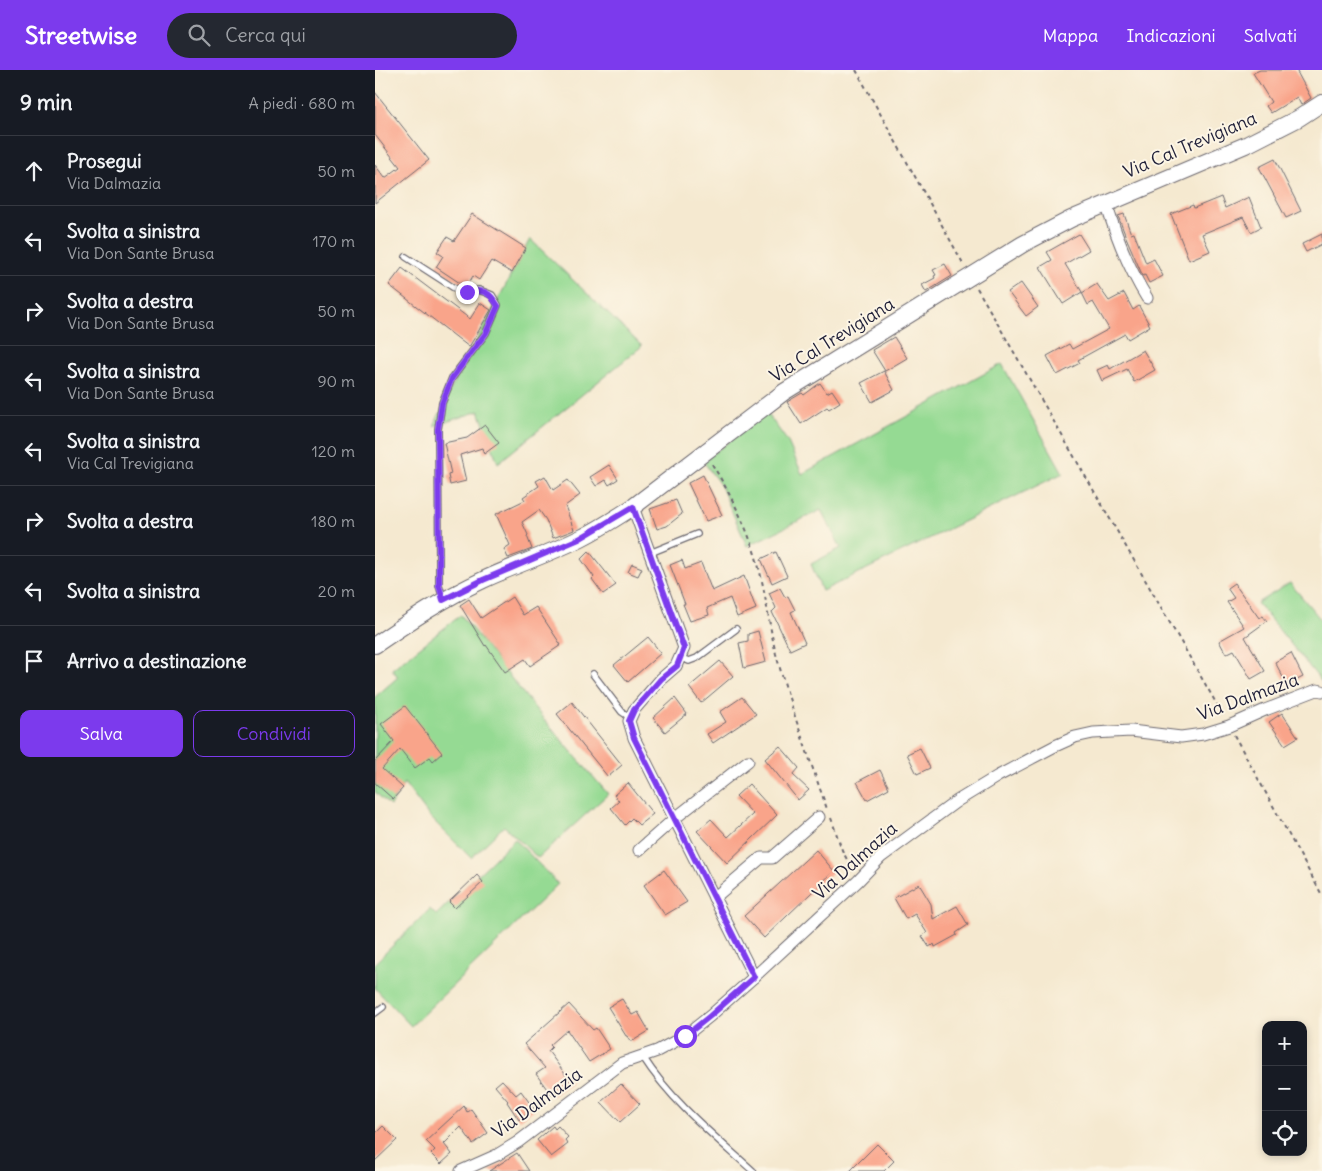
<!DOCTYPE html>
<html lang="it">
<head>
<meta charset="utf-8">
<style>
  body { margin:0; font-family:Delius,sans-serif; background:#242831; color:#f1f3f6 }
  .controls { position:absolute; right:15px; bottom:15px; display:grid; overflow:hidden; border-radius:10px; box-shadow:0 2px 8px #0003 }
  .controls button { width:45px; height:45px; display:grid; place-items:center; padding:0; border:0; border-bottom:1px solid #363941; background:#171b24; color:#f1f3f6; font:25px sans-serif }
  .stop { position:absolute; width:15px; height:15px; margin:-11px; border:4px solid #7c3aed; border-radius:50%; background:#fff }
  .stop.end { background:#7c3aed; border-color:#fff; box-shadow:0 1px 5px #0008 }
  .list { margin:0; padding:0; list-style:none }
  h2 { display:flex; justify-content:space-between; align-items:center; height:65px; margin:0; padding:0 20px; font-size:21px }
  h2 small { font-size:16px; font-weight:400; color:#9ea1a6 }
  .list li { display:grid; grid-template-columns:32px 1fr auto; gap:15px; align-items:center; box-sizing:border-box; height:70px; padding:0 20px; border-top:1px solid #363941 }
  .list b { display:block; font-size:19px; white-space:nowrap }
  .list p { margin:0; font-size:16px; white-space:nowrap; color:#9ea1a6 }
  .list em { font-size:16px; font-style:normal; color:#9ea1a6 }
  .actions { display:flex; gap:10px; padding:15px 20px }
  .actions a { flex:1; padding:11px 0; border:1px solid #7c3aed; border-radius:10px; text-align:center; font-size:18px; color:#7c3aed }
  .actions .main { background:#7c3aed; color:#fff }
  .icon { flex:none; width:28px; height:28px; fill:none; stroke:currentColor; stroke-width:2; stroke-linecap:round; stroke-linejoin:round }
  .map { position:relative; flex:none; width:947px; height:1101px; overflow:hidden }
  header { display:flex; align-items:center; gap:30px; box-sizing:border-box; height:70px; padding:0 25px; background:#7c3aed; color:#fff }
  header strong { font-size:24px }
  nav { display:flex; gap:28px; margin-inline-start:auto; font-size:18px }
  .search { width:350px; height:45px; background:#242831; display:flex; align-items:center; gap:12px; box-sizing:border-box; padding:0 18px; border-radius:28px; color:#9ea1a6; font-size:19px }
  main { display:flex }
  aside { flex:1; background:#171b24 }
  .map>svg:first-child { display:block }
</style>
</head>
<body>
<header>
<strong>Streetwise</strong>
<div class="search"><svg class="icon" aria-label="search" viewBox="0 0 24 24"><circle cx="10" cy="10" r="6"/><path d="M15 15l6 6"/></svg>Cerca qui</div>
<nav><a>Mappa</a><a>Indicazioni</a><a>Salvati</a></nav>
</header>
<main>
<aside>
<h2>9 min<small>A piedi · 680 m</small></h2>
<ul class="list">
<li><svg class="icon" aria-label="ahead" viewBox="0 0 24 24"><path d="M12 20V5M6 11l6-6 6 6"/></svg><div><b>Prosegui</b><p>Via Dalmazia</p></div><em>50 m</em></li>
<li><svg class="icon" aria-label="left" viewBox="0 0 24 24"><path d="M17 20v-9H6M10 6l-5 5 5 5"/></svg><div><b>Svolta a sinistra</b><p>Via Don Sante Brusa</p></div><em>170 m</em></li>
<li><svg class="icon" aria-label="right" viewBox="0 0 24 24"><path d="M7 20v-9h11M14 6l5 5-5 5"/></svg><div><b>Svolta a destra</b><p>Via Don Sante Brusa</p></div><em>50 m</em></li>
<li><svg class="icon" aria-label="left" viewBox="0 0 24 24"><path d="M17 20v-9H6M10 6l-5 5 5 5"/></svg><div><b>Svolta a sinistra</b><p>Via Don Sante Brusa</p></div><em>90 m</em></li>
<li><svg class="icon" aria-label="left" viewBox="0 0 24 24"><path d="M17 20v-9H6M10 6l-5 5 5 5"/></svg><div><b>Svolta a sinistra</b><p>Via Cal Trevigiana</p></div><em>120 m</em></li>
<li><svg class="icon" aria-label="right" viewBox="0 0 24 24"><path d="M7 20v-9h11M14 6l5 5-5 5"/></svg><div><b>Svolta a destra</b></div><em>180 m</em></li>
<li><svg class="icon" aria-label="left" viewBox="0 0 24 24"><path d="M17 20v-9H6M10 6l-5 5 5 5"/></svg><div><b>Svolta a sinistra</b></div><em>20 m</em></li>
<li><svg class="icon" aria-label="arrive" viewBox="0 0 24 24"><path d="M6 21V4h12l-3 4 3 4H6"/></svg><div><b>Arrivo a destinazione</b></div></li>
</ul>
<div class="actions"><a class="main">Salva</a><a>Condividi</a></div>
</aside>
<div class="map">
<svg width="947" height="1101" viewBox="0 0 947 1101">
  <rect width="100%" height="100%" fill="#fcf5e5"/>
  <filter id="ink" filterUnits="userSpaceOnUse"><feTurbulence type="fractalNoise" baseFrequency=".02" numOctaves="2"/><feDisplacementMap in="SourceGraphic" scale="10" xChannelSelector="R" yChannelSelector="G"/><feConvolveMatrix kernelMatrix="1 2 1 2 8 2 1 2 1" color-interpolation-filters="sRGB"/></filter>
  <filter id="wash" filterUnits="userSpaceOnUse"><feTurbulence type="fractalNoise" baseFrequency=".0096" numOctaves="4" result="noise"/><feDisplacementMap in="SourceGraphic" scale="20" xChannelSelector="R" yChannelSelector="G"/><feGaussianBlur stdDeviation="1.12" result="paint"/><feColorMatrix in="noise" values="0 0 0 0 0 0 0 0 0 0 0 0 0 0 0 0 0 1.4 0 .05"/><feComposite in="paint" operator="in"/></filter>
  <g filter="url(#wash)">
    <rect width="100%" height="100%" fill="#f5e9d0"/>
    <!-- green -->
    <g fill="#95da93" stroke="#5c7e67">
      <polygon points="155,169 267,276 123,393 104,341 59,356 75,321"/>
      <polygon points="627,294 688,403 447,521 436,494 466,478 446,440 372,476 346,416 328,391 392,343 413,372 427,404"/>
      <polygon points="915,513 947,551 947,612 882,533"/>
      <polygon points="86,545 171,652 233,724 163,788 129,756 96,788 54,746 29,713 15,736 0,722 0,627 23,607 17,599"/>
      <polygon points="140,769 183,814 36,956 0,918 0,893 55,839 61,845"/>
    </g>
    <g id="blocks">
      <!-- building -->
      <g fill="#f9a48a">
        <polygon points="885,0 921,0 936,28 926,35 922,27 896,43 891,36 896,32 878,3"/>
        <polygon points="0,22 54,90 0,133 0,95 10,108 25,97 0,65"/>
        <polygon points="900,89 926,141 911,148 884,97"/>
        <polygon points="846,127 850,138 874,127 886,157 876,162 868,147 827,164 835,181 814,190 796,144 818,135 819,138"/>
        <polygon points="97,144 151,178 137,203 116,191 104,210 98,206 91,217 61,197 68,186 62,182 72,167 79,171"/>
        <polygon points="749,144 756,164 759,163 771,193 779,189 788,206 774,213 770,205 768,206 766,202 751,167 743,146"/>
        <polygon points="704,164 714,180 690,194 707,222 688,234 665,197 677,190 672,182"/>
        <polygon points="947,164 947,174 931,182 927,174"/>
        <polygon points="570,194 577,206 551,222 547,215 560,208 559,206 561,205 558,200"/>
        <polygon points="27,198 95,249 105,233 116,240 94,277 14,215"/>
        <polygon points="646,213 663,237 651,246 633,222"/>
        <polygon points="722,214 734,231 749,223 758,240 764,236 775,256 753,269 750,264 703,290 705,293 682,305 672,286 694,274 697,279 734,259 718,232 713,235 707,223"/>
        <polygon points="519,267 532,288 510,301 497,280"/>
        <polygon points="768,280 780,300 759,312 752,299 727,311 722,300 733,295 735,299"/>
        <polygon points="509,301 519,320 497,332 486,313"/>
        <polygon points="445,313 452,323 457,320 465,332 454,339 452,337 426,354 412,332 427,323 429,325"/>
        <polygon points="110,355 124,373 109,384 107,378 85,385 91,411 75,415 73,405 76,404 69,373 92,368"/>
        <polygon points="234,395 243,409 234,415 231,410 221,416 215,407"/>
        <polygon points="328,405 347,445 331,451 313,413"/>
        <polygon points="170,406 178,420 193,410 205,425 190,436 199,460 178,468 171,450 164,440 147,452 153,465 152,466 157,479 133,488 129,479 135,475 121,444 150,430 148,427 164,416 161,411"/>
        <polygon points="301,430 307,444 292,456 282,459 275,439"/>
        <polygon points="214,481 241,515 228,524 217,509 219,507 206,489"/>
        <polygon points="401,482 412,506 397,513 386,489"/>
        <polygon points="307,490 310,499 326,493 337,521 369,506 381,539 362,547 355,528 332,538 334,545 315,551 308,534 310,534 295,495"/>
        <polygon points="257,494 267,498 263,506 253,502"/>
        <polygon points="859,513 884,548 888,546 892,551 870,567 890,601 876,609 859,580 851,584 844,571 869,557 852,532 859,528 852,518"/>
        <polygon points="405,518 410,527 413,526 420,540 416,542 430,573 415,580 397,542 401,538 394,523"/>
        <polygon points="137,527 148,545 161,537 186,575 155,596 150,589 130,602 111,575 110,576 85,535 94,529 106,548"/>
        <polygon points="383,561 391,592 369,598 364,573 373,571 373,564"/>
        <polygon points="273,567 286,583 253,612 239,595"/>
        <polygon points="916,583 928,607 912,615 900,592"/>
        <polygon points="345,591 358,606 326,633 314,617"/>
        <polygon points="367,627 381,644 338,673 332,664 351,652 345,642"/>
        <polygon points="300,628 312,644 290,662 278,648"/>
        <polygon points="197,632 247,695 233,707 182,644"/>
        <polygon points="30,636 67,683 58,691 55,687 40,698 25,679 7,699 28,718 18,729 0,713 0,691 19,671 6,654"/>
        <polygon points="907,643 923,667 910,675 894,652"/>
        <polygon points="405,676 424,698 418,705 434,720 423,730 390,689"/>
        <polygon points="545,678 555,698 542,704 532,684"/>
        <polygon points="505,700 514,718 492,730 482,712"/>
        <polygon points="253,713 278,744 264,755 257,748 250,755 236,738 244,731 239,725"/>
        <polygon points="374,714 402,745 352,793 322,761 336,749 353,767 378,744 361,726"/>
        <polygon points="441,780 459,801 389,868 369,846"/>
        <polygon points="289,800 312,832 290,845 269,815"/>
        <polygon points="102,805 108,812 80,838 74,832"/>
        <polygon points="544,814 556,834 558,849 582,836 593,855 581,863 582,865 560,877 559,874 554,877 547,866 552,863 540,844 531,849 519,828"/>
        <polygon points="247,929 257,945 263,942 274,961 256,972 252,966 251,966 233,937"/>
        <polygon points="194,934 218,960 221,958 235,979 214,992 192,960 175,975 177,977 173,981 196,1012 177,1026 161,1004 170,998 149,974"/>
        <polygon points="127,1010 141,1025 146,1021 159,1039 144,1050 132,1032 133,1031 120,1016"/>
        <polygon points="246,1014 265,1034 245,1052 226,1032"/>
        <polygon points="89,1036 92,1042 96,1039 113,1063 98,1074 86,1057 69,1074 77,1084 66,1094 56,1084 60,1080 51,1071"/>
        <polygon points="8,1056 22,1070 0,1091 0,1064"/>
        <polygon points="178,1056 180,1059 183,1056 193,1067 190,1070 193,1074 176,1087 162,1070"/>
        <polygon points="502,1074 519,1091 509,1101 475,1101"/>
        <polygon points="142,1083 154,1101 114,1101"/>
      </g>
    </g>
  </g>
  <g filter="url(#ink)">
    <use href="#blocks" fill-opacity="0" stroke="#6c686f" stroke-width="1"/>
    <g fill="none" stroke-linecap="round" stroke-linejoin="round">
      <defs>
        <g id="lane">
          <polyline points="31,187 79,218 92,222 104,220 117,225 123,235 111,263 77,308 67,333 63,359 64,491 64,515 68,528"/>
          <polyline points="275,483 322,464"/>
          <polyline points="306,588 314,591 322,588 361,559"/>
          <polyline points="218,604 247,642 256,648"/>
          <polyline points="0,943 8,937"/>
          <path d="M268,987C296,1031 339,1066 378,1101"/>
        </g>
        <g id="street">
          <path d="M731,133C741,166 754,199 772,228"/>
          <polyline points="258,437 309,578 301,596 286,609 259,640 254,651 259,668 379,907"/>
          <polyline points="264,780 299,749 373,691"/>
          <polyline points="339,828 386,788 397,788 444,747"/>
          <polyline points="86,1101 122,1085 143,1072 247,993 282,981 310,966 335,946 379,907 483,811 506,787 582,731 623,706 680,676 700,667 718,663 756,661 806,667 828,664 854,656 890,640 942,620 947,621"/>
        </g>
        <path id="secondary" d="M0,575C35,551 69,528 108,510C140,495 174,484 206,468C224,459 241,448 258,437L409,322L648,174L696,149L873,74L924,48L947,33"/>
      </defs>
      <!-- lane casing -->
      <use href="#lane" stroke="#6c686f" stroke-width="8"/>
      <!-- street casing -->
      <use href="#street" stroke="#6c686f" stroke-width="13"/>
      <!-- secondary casing -->
      <use href="#secondary" stroke="#6c686f" stroke-width="18"/>
      <!-- path -->
      <g stroke="#6c686f" stroke-width="2" stroke-dasharray="4 4" stroke-linecap="butt">
        <polyline points="481,0 589,195"/>
        <polyline points="602,218 848,645"/>
        <path d="M337,394C357,427 374,460 384,498C391,526 394,555 401,584C415,636 434,687 452,739"/>
        <polyline points="859,665 947,825"/>
        <polyline points="456,748 467,780 478,801"/>
      </g>
      <!-- lane -->
      <use href="#lane" stroke="#fff" stroke-width="5.5"/>
      <!-- street -->
      <use href="#street" stroke="#fff" stroke-width="11"/>
      <!-- secondary -->
      <use href="#secondary" stroke="#fff" stroke-width="16"/>
    </g>
  </g>
  <g fill="none" stroke-linecap="round" stroke-linejoin="round" filter="url(#ink)">
    <!-- route -->
    <path stroke="#7c3aed" stroke-width="6" d="M92,222C108,219 114,221 123,236L111,263L77,308L67,333L63,359L64,492V515L68,530L108,510L204,469L258,437L309,578L302,596L286,609L259,640L254,651L259,668L379,907L335,946L310,966"/>
  </g>
  <g text-anchor="middle" stroke-width="4" stroke-linejoin="round" paint-order="stroke">
    <!-- street labels -->
    <g font-size="18" fill="#22223b" stroke="#fcf5e5">
      <text transform="translate(815 75) rotate(-23)" y="6">Via Cal Trevigiana</text>
      <text transform="translate(457 270) rotate(-32)" y="6">Via Cal Trevigiana</text>
      <text transform="translate(873 627) rotate(-20)" y="6">Via Dalmazia</text>
      <text transform="translate(480 791) rotate(-42)" y="6">Via Dalmazia</text>
      <text transform="translate(162 1033) rotate(-36)" y="6">Via Dalmazia</text>
    </g>
  </g>
</svg>
<div class="controls">
<button>+</button>
<button>−</button>
<button><svg class="icon" aria-label="locate" viewBox="0 0 24 24"><circle cx="12" cy="12" r="6"/><path d="M12 2v4M12 18v4M2 12h4M18 12h4"/></svg></button>
</div>
<div class="stop" style="left:310px;top:966px"></div>
<div class="stop end" style="left:92px;top:222px"></div>
</div>
</main>
</body>
</html>
